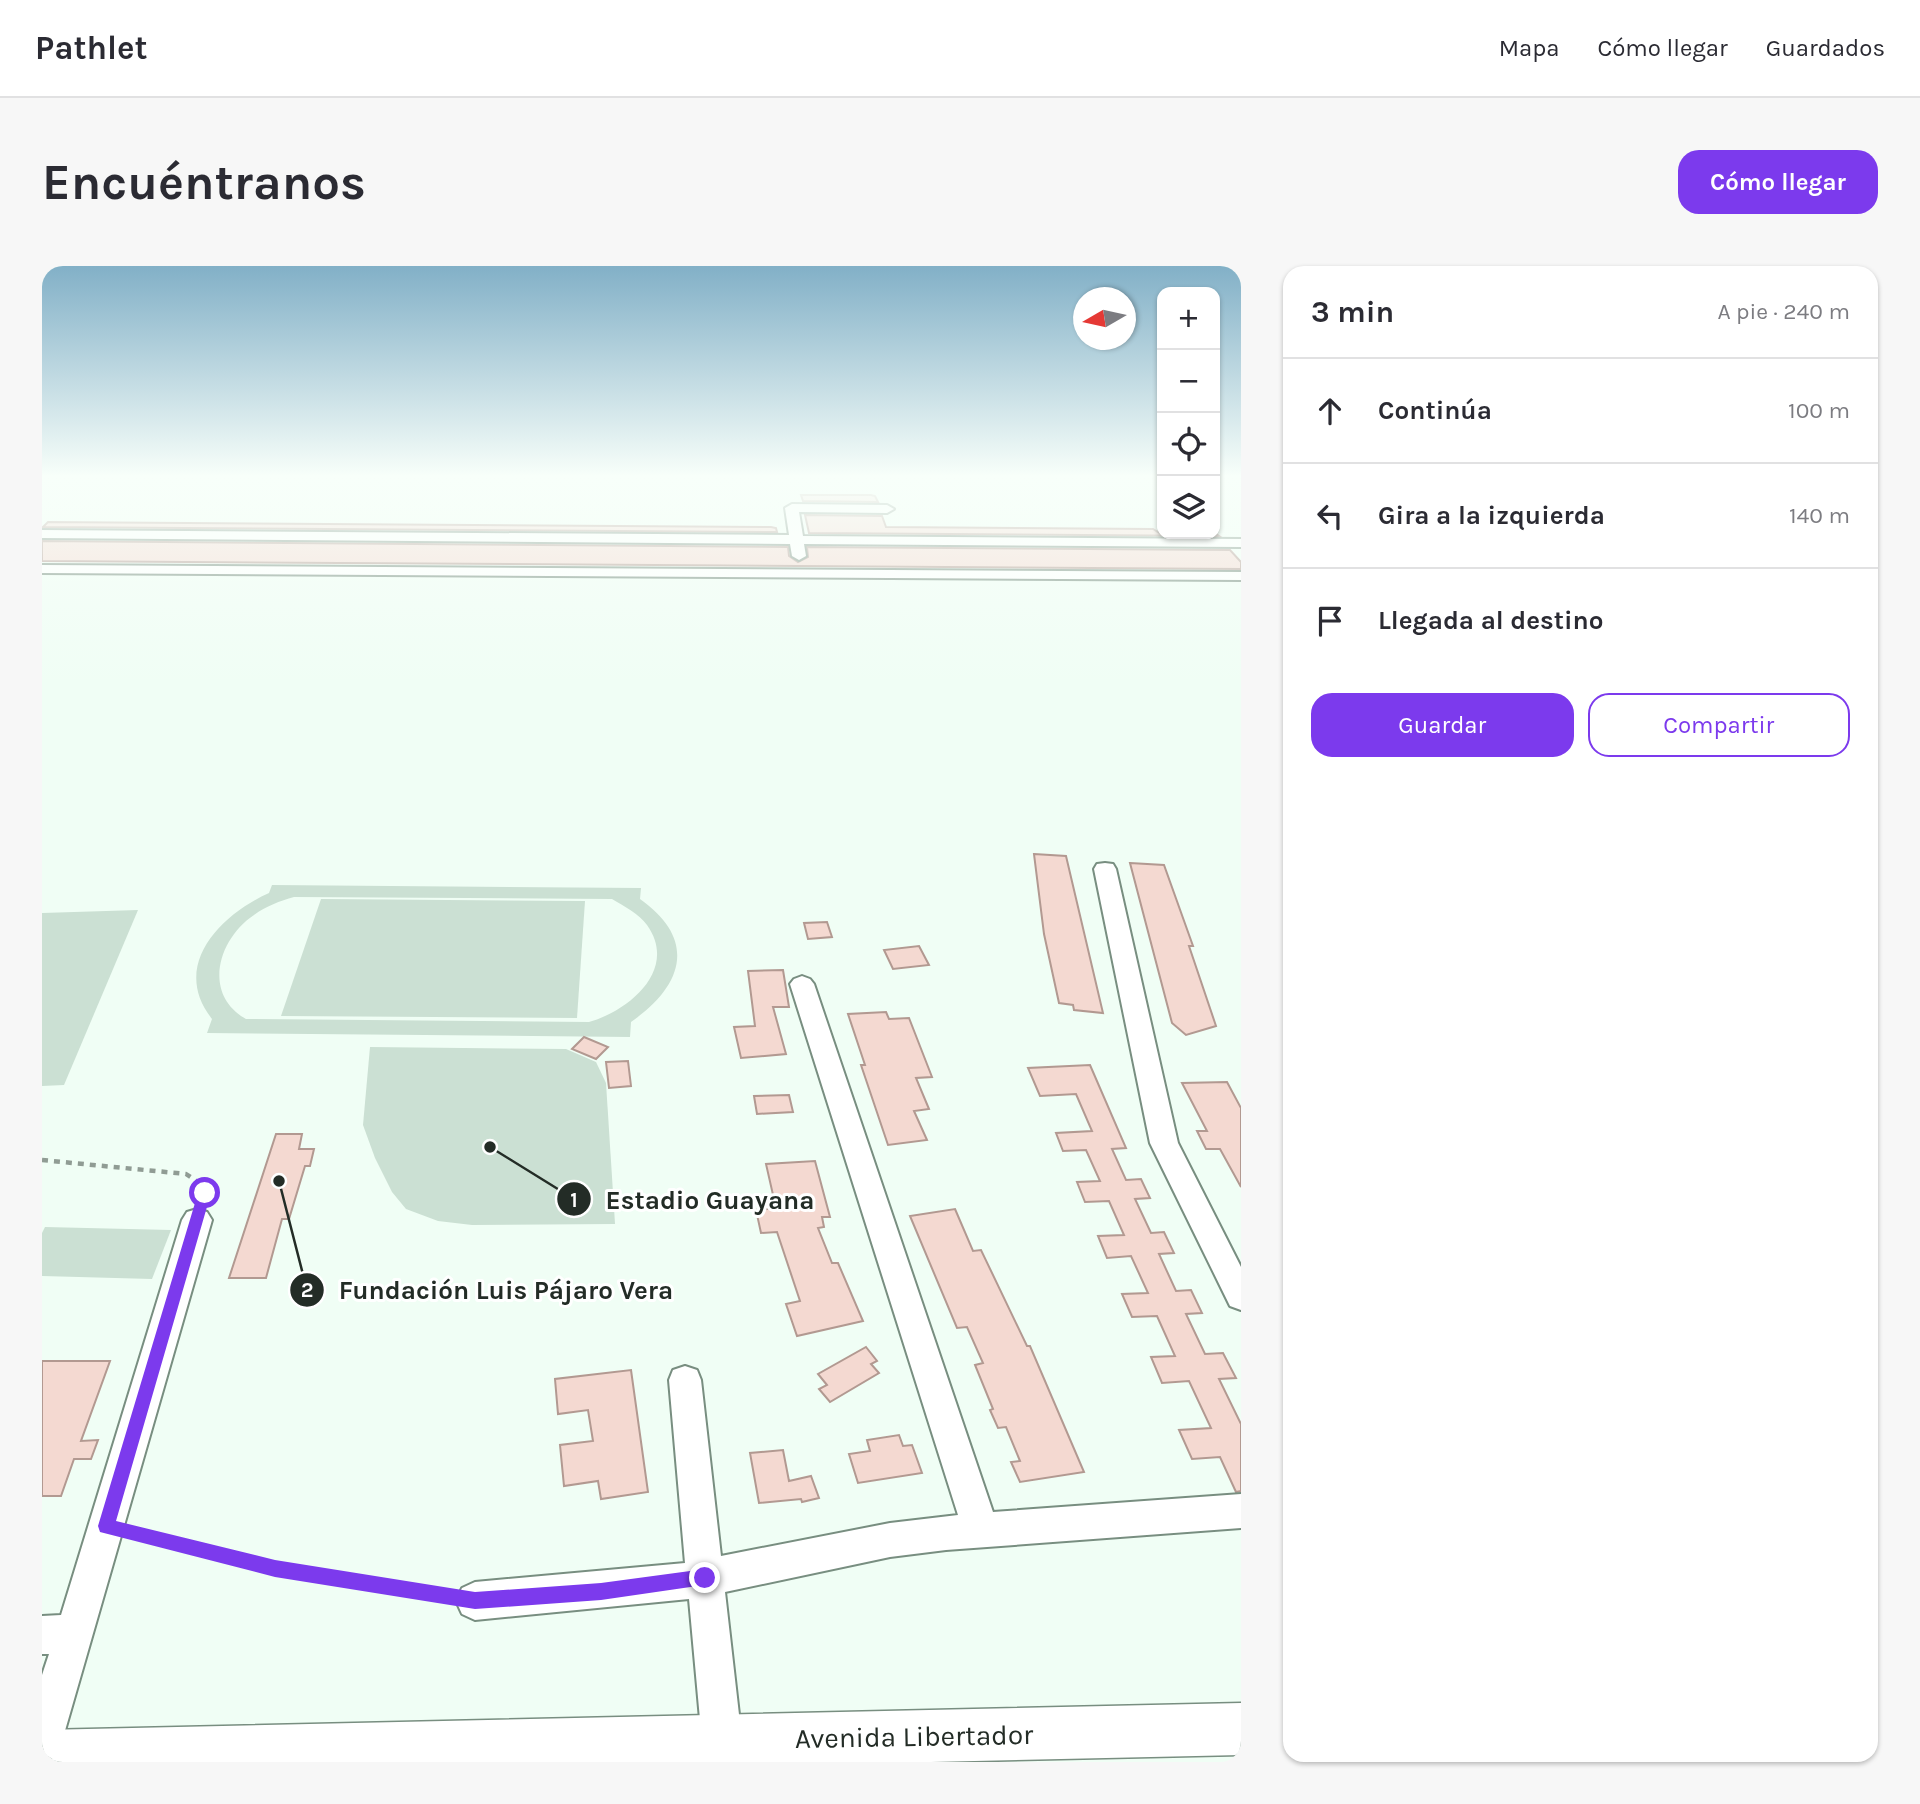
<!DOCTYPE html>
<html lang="es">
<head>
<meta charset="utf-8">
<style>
  body { margin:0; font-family:Karla,sans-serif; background:#f7f7f7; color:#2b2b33 }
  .controls { position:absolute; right:21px; top:21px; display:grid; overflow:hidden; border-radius:14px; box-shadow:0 2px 5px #0004 }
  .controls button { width:63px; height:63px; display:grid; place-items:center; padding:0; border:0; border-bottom:2px solid #e1e1e2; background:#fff; color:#2b2b33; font:35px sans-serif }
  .compass { position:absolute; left:1031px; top:21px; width:63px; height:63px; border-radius:50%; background:#fff; box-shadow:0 2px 5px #0004; rotate:261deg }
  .stop { position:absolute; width:21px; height:21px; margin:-16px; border:5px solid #7c3aed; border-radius:50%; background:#fff }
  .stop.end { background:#7c3aed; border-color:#fff; box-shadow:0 2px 7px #0008 }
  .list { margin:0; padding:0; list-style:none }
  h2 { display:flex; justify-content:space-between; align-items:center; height:91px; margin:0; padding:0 28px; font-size:30px }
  h2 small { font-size:23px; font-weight:400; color:#7c7c81 }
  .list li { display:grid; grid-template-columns:46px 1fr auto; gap:21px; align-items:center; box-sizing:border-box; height:105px; padding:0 28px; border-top:2px solid #e1e1e2 }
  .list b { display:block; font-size:26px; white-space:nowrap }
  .list em { font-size:23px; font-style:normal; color:#7c7c81 }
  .actions { display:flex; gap:14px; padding:21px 28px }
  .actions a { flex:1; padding:16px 0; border:2px solid #7c3aed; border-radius:21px; text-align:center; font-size:24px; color:#7c3aed }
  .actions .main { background:#7c3aed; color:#fff }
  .icon { flex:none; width:38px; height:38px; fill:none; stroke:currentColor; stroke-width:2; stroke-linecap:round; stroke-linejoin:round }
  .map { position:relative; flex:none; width:1199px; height:1496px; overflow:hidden; border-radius:21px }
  header { display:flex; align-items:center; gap:42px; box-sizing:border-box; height:98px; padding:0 35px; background:#fff; border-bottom:2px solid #e1e1e2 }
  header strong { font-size:33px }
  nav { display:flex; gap:38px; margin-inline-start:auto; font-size:24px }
  .intro { display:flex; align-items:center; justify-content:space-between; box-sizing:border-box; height:168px; padding:0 42px }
  h1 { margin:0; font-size:49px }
  .button { padding:18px 32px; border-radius:21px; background:#7c3aed; color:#fff; font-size:24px; font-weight:700 }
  main { display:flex; gap:42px; padding:0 42px }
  aside { flex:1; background:#fff; border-radius:21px; box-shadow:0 2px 5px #0004 }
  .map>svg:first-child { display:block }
</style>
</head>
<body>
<header>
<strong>Pathlet</strong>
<nav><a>Mapa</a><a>Cómo llegar</a><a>Guardados</a></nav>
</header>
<div class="intro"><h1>Encuéntranos</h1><a class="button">Cómo llegar</a></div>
<main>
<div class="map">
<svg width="1199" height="1496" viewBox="0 0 1199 1496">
  <rect width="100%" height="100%" fill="#f0fef5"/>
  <!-- green -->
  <g fill="#cbe0d3" fill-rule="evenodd">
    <path d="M230,619L599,622L598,633C656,674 641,720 589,756L588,771L165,767L170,753C128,700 178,649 227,627ZM252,631L570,633C582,640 597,648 605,659C637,704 586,745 547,756L204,753C160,728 176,673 212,649C224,640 238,635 252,631Z"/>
    <polygon points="279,633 543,635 535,752 239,750"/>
    <polygon points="96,644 22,819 0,820 0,647"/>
    <polygon points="328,781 524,783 554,796 564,817 573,958 430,959 396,955 364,943 350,926 333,892 321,859"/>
    <polygon points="3,961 129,964 110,1013 0,1010 0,967"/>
  </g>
  <!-- building -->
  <g fill="#f4d9d1" stroke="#b29991" stroke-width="2">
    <polygon points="759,229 829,229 833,230 836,236 761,235"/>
    <polygon points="763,249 840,250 844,261 1111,263 1119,268 1174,268 1177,270 767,267"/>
    <polygon points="6,256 729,261 734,262 735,266 1,261"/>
    <polygon points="0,275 746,281 747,290 756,296 766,291 765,281 1188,284 1199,296 1199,303 0,295"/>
    <polygon points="992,588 1024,590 1061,747 1032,744 1031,739 1017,737 1002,668"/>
    <polygon points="1088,597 1122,599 1151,680 1147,680 1174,760 1144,769 1130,757"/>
    <polygon points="785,656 790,671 766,673 762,657"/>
    <polygon points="877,680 887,699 851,703 842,684"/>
    <polygon points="741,704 747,741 731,741 744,788 699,792 692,761 713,760 706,705"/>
    <polygon points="844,746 847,753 867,752 890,811 874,812 887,843 872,845 885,874 846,879 819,799 823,799 806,748"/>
    <polygon points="542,771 566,781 554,793 530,783"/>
    <polygon points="586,795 589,820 567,822 564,796"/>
    <polygon points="1048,799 1084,882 1070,883 1084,914 1099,913 1108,932 1093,933 1109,967 1122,966 1132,987 1117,988 1134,1025 1149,1024 1160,1047 1144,1048 1163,1088 1181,1087 1194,1112 1177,1113 1199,1158 1199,1225 1194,1226 1178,1191 1150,1193 1137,1164 1169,1162 1147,1115 1120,1117 1109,1091 1133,1090 1115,1050 1090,1051 1080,1028 1106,1027 1089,990 1065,992 1056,970 1082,969 1067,935 1043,936 1035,916 1058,915 1044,884 1021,885 1014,867 1050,865 1034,828 998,830 986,802"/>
    <polygon points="1185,816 1199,842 1199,921 1178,883 1164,883 1155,865 1165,865 1140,817"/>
    <polygon points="747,829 751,846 715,848 712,830"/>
    <polygon points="234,868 260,868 257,883 272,883 268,900 263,900 247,953 240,953 224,1012 187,1012"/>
    <polygon points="773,895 788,951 780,951 782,961 776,962 790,997 796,997 821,1055 755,1070 744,1038 758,1035 735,966 719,967 714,944 734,942 724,898"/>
    <polygon points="913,943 931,985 939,984 985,1080 988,1080 1042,1206 978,1216 969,1196 978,1195 964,1161 956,1162 948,1144 951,1143 933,1099 941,1097 925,1061 915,1062 868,950"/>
    <polygon points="824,1081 835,1095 829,1098 837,1107 788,1136 777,1123 785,1119 776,1108"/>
    <polygon points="0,1095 68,1095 39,1175 56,1174 49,1193 32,1193 19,1230 0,1230"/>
    <polygon points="589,1104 606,1226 559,1233 556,1215 522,1220 518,1179 551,1175 546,1144 516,1148 513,1113"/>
    <polygon points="857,1169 861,1180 870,1179 880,1207 816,1217 807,1188 828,1185 825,1174"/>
    <polygon points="741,1184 747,1215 769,1210 777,1232 760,1236 759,1233 717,1237 708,1187"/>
  </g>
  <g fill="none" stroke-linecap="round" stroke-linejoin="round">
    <defs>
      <g id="minor">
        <polygon points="750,238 845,239 852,243 845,247 757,246 761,270 1199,273 1199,281 762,278 764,290 757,294 750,290 748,278 0,272 0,264 747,269 743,242"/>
        <polygon points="0,299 1199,306 1199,314 0,307"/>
        <polygon points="1063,597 1071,598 1074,603 1136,877 1199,1001 1199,1044 1188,1040 1108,877 1052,603 1055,598"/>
        <polygon points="760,710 768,713 772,718 951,1246 1199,1228 1199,1262 904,1284 848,1291 683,1326 700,1475 694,1489 680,1495 666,1489 660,1475 647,1333 433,1354 420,1348 414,1335 420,1322 433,1316 643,1297 627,1114 631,1104 643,1100 655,1104 659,1114 679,1290 848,1257 916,1249 748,718 752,713"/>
        <polygon points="155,943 165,946 170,954 20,1475 14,1489 0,1495 0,1409 7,1388 0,1388 0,1350 19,1349 140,954 145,946"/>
      </g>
      <polygon id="major" points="1199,1437 1199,1489 889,1496 0,1496 0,1464"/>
    </defs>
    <!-- minor casing -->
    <use href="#minor" stroke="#788e80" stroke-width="4"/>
    <!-- major casing -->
    <use href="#major" stroke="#788e80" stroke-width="3"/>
    <!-- path-far1 -->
    <polyline stroke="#909c94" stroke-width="4.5" stroke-dasharray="6 6" stroke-linecap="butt" points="0,894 144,908 159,918 160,935"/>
    <!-- path -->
    <polyline stroke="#909c94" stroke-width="5" stroke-dasharray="8 8" stroke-linecap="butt" points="89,1267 233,1303 407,1331"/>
    <!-- minor -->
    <use href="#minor" fill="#fff" fill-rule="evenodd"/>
    <!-- major -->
    <use href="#major" fill="#fff" fill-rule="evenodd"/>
  </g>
  <!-- sky -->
  <linearGradient id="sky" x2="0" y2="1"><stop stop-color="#82b0c7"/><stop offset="0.5" stop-color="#f8fffa"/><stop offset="1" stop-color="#f8fffa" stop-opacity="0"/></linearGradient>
  <rect width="1199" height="420" fill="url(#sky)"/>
  <!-- route -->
  <polygon fill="#7c3aed" points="163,922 169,927 74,1255 233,1294 433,1326 559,1317 663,1303 669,1306 671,1312 669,1318 559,1334 433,1343 233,1311 58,1266 56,1260 156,927"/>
  <g text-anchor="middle" stroke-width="6" stroke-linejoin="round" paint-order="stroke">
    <!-- near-street labels -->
    <g font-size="28" fill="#232c26" stroke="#fff">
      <text transform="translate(872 1470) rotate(-1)" y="10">Avenida Libertador</text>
    </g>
  </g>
  <!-- callouts -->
  <path fill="none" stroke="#232c26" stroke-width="2.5" d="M448 881L532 933M237 915L265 1024"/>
  <g fill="#232c26" stroke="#fff" stroke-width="2.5">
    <circle cx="448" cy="881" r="7"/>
    <circle cx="237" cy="915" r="7"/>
    <circle cx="532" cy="933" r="18"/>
    <circle cx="265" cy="1024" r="18"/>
  </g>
  <g font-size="21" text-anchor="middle" font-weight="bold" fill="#fff">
    <text x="532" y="941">1</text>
    <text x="265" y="1031">2</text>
  </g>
  <g font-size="26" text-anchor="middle" font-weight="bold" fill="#232c26" stroke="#fff" stroke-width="6" stroke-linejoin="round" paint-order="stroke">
    <text x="668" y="943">Estadio Guayana</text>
    <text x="464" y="1033">Fundación Luis Pájaro Vera</text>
  </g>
</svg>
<div class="controls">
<button>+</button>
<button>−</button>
<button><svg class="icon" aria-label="locate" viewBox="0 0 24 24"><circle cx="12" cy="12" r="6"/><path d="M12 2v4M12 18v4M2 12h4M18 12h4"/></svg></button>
<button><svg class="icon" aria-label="layers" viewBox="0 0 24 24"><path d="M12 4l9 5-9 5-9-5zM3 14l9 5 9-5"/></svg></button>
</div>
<svg class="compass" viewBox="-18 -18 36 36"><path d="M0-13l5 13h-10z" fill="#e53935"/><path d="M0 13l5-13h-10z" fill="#7c7c81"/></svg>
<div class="stop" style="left:163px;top:927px"></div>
<div class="stop end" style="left:663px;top:1312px"></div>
</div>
<aside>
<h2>3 min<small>A pie · 240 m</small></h2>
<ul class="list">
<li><svg class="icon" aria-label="ahead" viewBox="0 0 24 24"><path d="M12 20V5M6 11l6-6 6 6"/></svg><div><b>Continúa</b></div><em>100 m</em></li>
<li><svg class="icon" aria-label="left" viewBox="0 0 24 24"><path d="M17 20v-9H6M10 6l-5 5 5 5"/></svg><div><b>Gira a la izquierda</b></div><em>140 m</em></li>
<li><svg class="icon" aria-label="arrive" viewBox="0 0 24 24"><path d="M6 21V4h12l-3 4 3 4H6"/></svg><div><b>Llegada al destino</b></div></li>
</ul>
<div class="actions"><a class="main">Guardar</a><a>Compartir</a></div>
</aside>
</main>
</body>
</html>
